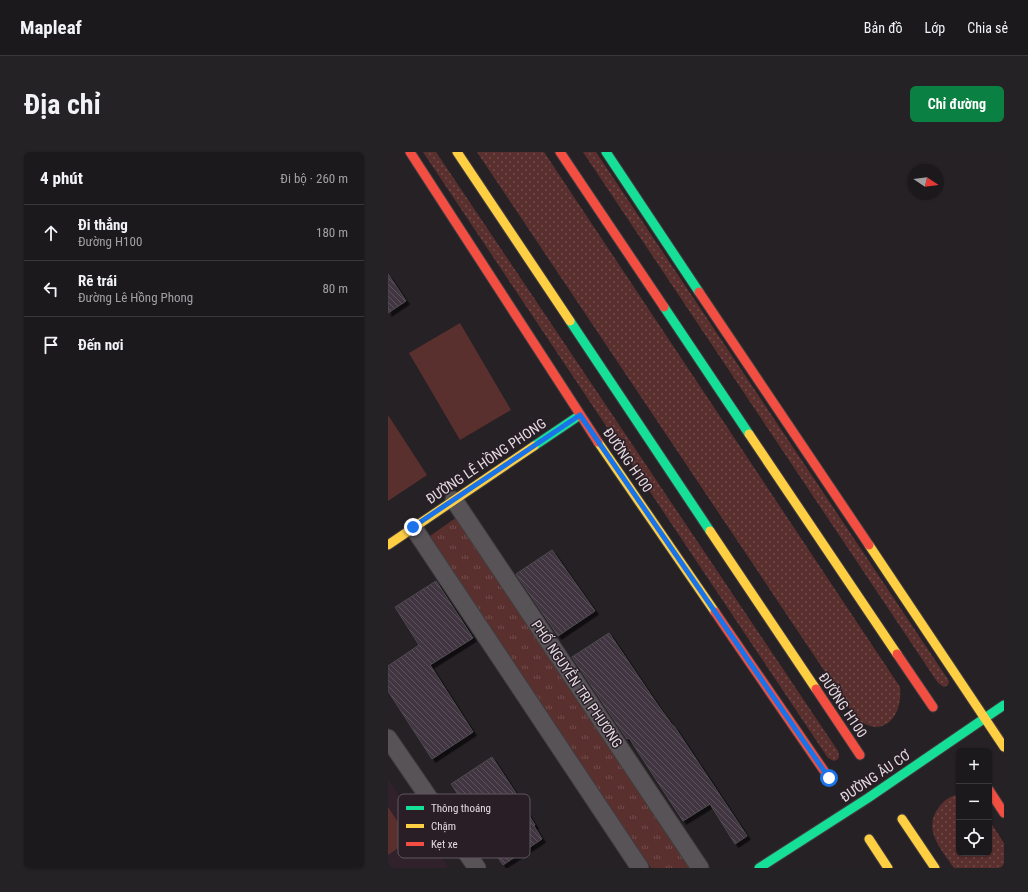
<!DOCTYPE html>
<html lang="vi">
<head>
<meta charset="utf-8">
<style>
  body { margin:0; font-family:"Roboto Condensed",sans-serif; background:#252225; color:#f1f3f6 }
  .controls { position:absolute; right:12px; bottom:12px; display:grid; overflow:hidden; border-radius:6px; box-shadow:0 1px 3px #0004 }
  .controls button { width:36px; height:36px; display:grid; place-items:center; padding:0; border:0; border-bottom:1px solid #3a383b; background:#1c191c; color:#f1f3f6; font:20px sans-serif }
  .compass { position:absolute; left:520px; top:12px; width:36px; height:36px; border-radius:50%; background:#1c191c; box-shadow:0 1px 3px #0004; rotate:103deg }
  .stop { position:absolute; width:12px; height:12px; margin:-9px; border:3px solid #1a73e8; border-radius:50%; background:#fff }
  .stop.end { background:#1a73e8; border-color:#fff; box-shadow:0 1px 4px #0008 }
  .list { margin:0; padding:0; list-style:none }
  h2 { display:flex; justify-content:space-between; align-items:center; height:52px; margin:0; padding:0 16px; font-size:17px }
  h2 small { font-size:13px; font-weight:400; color:#a0a0a3 }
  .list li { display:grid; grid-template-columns:26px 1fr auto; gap:12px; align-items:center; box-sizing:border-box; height:56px; padding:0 16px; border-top:1px solid #3a383b }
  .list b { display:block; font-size:15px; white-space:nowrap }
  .list p { margin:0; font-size:13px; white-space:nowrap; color:#a0a0a3 }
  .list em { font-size:13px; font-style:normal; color:#a0a0a3 }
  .icon { flex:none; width:22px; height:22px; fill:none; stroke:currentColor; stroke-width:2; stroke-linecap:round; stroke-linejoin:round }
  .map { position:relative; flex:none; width:616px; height:716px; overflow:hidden; border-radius:6px }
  header { display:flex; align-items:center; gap:24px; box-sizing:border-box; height:56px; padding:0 20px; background:#1c191c; border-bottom:1px solid #3a383b }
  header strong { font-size:19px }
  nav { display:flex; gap:22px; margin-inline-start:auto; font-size:14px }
  .intro { display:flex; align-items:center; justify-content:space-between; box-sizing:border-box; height:96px; padding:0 24px }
  h1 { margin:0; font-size:28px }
  .button { padding:10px 18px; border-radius:6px; background:#0b8043; color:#fff; font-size:14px; font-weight:700 }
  main { display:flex; gap:24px; padding:0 24px }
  aside { flex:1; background:#1c191c; border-radius:6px; box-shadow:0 1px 3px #0004 }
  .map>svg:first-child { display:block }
</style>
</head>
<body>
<header>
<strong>Mapleaf</strong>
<nav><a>Bản đồ</a><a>Lớp</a><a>Chia sẻ</a></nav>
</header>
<div class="intro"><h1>Địa chỉ</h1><a class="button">Chỉ đường</a></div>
<main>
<aside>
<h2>4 phút<small>Đi bộ · 260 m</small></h2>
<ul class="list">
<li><svg class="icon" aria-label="ahead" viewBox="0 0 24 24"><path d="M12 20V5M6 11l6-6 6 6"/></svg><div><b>Đi thẳng</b><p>Đường H100</p></div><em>180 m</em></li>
<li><svg class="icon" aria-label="left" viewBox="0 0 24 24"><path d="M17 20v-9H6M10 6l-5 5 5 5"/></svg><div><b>Rẽ trái</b><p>Đường Lê Hồng Phong</p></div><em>80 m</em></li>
<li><svg class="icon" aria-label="arrive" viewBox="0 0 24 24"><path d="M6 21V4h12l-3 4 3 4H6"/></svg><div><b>Đến nơi</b></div></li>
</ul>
</aside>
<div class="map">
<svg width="616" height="716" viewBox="0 0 616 716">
  <defs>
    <pattern id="grass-dots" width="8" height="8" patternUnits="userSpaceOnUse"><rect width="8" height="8" fill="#5a302f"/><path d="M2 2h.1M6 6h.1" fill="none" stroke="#724d4d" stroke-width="1.8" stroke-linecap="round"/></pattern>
    <pattern id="park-tufts" width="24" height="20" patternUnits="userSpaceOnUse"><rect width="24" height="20" fill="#5a302f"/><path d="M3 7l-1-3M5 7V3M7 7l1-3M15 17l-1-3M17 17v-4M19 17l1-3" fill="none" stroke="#724d4d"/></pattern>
    <pattern id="building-back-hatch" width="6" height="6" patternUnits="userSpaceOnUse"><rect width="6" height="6" fill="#3f3541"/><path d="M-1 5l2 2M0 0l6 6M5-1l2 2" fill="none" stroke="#5b525c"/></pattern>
    <filter id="shadow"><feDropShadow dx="3.5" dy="3.5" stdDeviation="0" flood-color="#0009"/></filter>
  </defs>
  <rect width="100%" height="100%" fill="#262125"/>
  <!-- built -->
  <polygon fill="#30212b" points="0,627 50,700 61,716 0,716"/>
  <!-- grass -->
  <g fill="url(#grass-dots)">
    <polygon points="35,0 48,0 450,599 451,604 450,607 446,609 440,606"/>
    <path d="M89,0H156L512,535C514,551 508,574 488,575C483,575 475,571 470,569Z"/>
    <polygon points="195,0 208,0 561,529 560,533 556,535 550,531"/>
    <path d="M569,643H571V701H601V668L616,691V716H566C553,697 534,677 551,655C556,649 561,644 569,643Z"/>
  </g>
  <!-- park -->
  <polygon fill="url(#park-tufts)" points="69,365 302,716 263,716 42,384"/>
  <!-- pitch -->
  <g fill="#5a302f">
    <polygon points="72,171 123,258 72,288 21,201"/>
    <polygon points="0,263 39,323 0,349"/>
    <polygon points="0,655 22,688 0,703"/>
  </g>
  <!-- building -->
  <g fill="url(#building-back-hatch)" stroke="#4e4a4e" filter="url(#shadow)">
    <polygon points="0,122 18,149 0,161"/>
    <polygon points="164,398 207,459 170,484 128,422"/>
    <polygon points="48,429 85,486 42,513 85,580 44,607 0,539 0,514 31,493 7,455"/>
    <polygon points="221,481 269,552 285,574 286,574 359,684 347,692 322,652 295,669 241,586 239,587 228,571 184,505"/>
    <polygon points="104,605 131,646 130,646 147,673 146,674 154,687 115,713 92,679 94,678 63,632"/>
  </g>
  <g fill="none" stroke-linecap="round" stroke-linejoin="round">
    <defs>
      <g id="street">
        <polyline points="66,348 312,716"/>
        <polyline points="25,375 252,716"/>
        <polyline points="0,586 89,716"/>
      </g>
      <g id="fast">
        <polyline points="218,0 311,140"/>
        <polyline points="276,155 361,282"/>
        <polyline points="182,169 322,379"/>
        <polyline points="146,294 192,263"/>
        <polyline points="371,716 480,646 616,553"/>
      </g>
      <g id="slow">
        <polyline points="69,0 182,169"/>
        <polyline points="361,282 509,502"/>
        <polyline points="210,290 327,460"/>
        <polyline points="322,379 428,537"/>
        <polyline points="0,393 146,294"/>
        <polyline points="481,393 616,595"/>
        <polyline points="514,667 547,716"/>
        <polyline points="481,687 500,716"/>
      </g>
      <g id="jam">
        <polyline points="22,0 210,290"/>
        <polyline points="172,0 276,155"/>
        <polyline points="311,140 481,393"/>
        <polyline points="327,460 441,626"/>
        <polyline points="509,502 545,555"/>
        <polyline points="428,537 472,603"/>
        <polyline points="601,638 616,661"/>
      </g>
    </defs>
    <!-- street casing -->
    <use href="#street" stroke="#413d40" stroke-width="19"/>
    <!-- fast casing -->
    <use href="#fast" stroke="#413d40" stroke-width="11"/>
    <!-- slow casing -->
    <use href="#slow" stroke="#413d40" stroke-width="11"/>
    <!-- jam casing -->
    <use href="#jam" stroke="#413d40" stroke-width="11"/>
    <!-- street -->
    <use href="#street" stroke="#585357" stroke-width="17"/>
    <!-- fast -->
    <use href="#fast" stroke="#16e098" stroke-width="9"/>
    <!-- slow -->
    <use href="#slow" stroke="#ffcf43" stroke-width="9"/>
    <!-- jam -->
    <use href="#jam" stroke="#f24e42" stroke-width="9"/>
  </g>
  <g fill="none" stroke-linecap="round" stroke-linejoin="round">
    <!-- route -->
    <polyline stroke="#1a73e8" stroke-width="5" points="25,375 192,263 441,626"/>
  </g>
  <g text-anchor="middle" stroke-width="3" stroke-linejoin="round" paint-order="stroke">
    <!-- street labels -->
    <g font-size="14" fill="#e3dbe0" stroke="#291e26">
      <text transform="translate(240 308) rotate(55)" y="5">ĐƯỜNG H100</text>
      <text transform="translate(98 309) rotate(-34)" y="5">ĐƯỜNG LÊ HỒNG PHONG</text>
      <text transform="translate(189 532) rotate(56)" y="5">PHỐ NGUYỄN TRI PHƯƠNG</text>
      <text transform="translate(455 553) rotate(56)" y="5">ĐƯỜNG H100</text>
      <text transform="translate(487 624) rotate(-34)" y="5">ĐƯỜNG ÂU CƠ</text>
    </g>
  </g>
  <!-- legend -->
  <rect x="10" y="642" width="132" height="64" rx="6" fill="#291e26" stroke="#61575e" stroke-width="1"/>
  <rect x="18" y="654" width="18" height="4" fill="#16e098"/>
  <rect x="18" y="672" width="18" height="4" fill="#ffcf43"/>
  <rect x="18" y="690" width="18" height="4" fill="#f24e42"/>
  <g font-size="11" fill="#e3dbe0">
    <text x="43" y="660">Thông thoáng</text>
    <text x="43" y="678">Chậm</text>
    <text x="43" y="696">Kẹt xe</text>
  </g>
</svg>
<div class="controls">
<button>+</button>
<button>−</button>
<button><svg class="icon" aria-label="locate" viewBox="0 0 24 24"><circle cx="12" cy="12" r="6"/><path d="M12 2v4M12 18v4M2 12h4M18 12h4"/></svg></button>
</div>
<svg class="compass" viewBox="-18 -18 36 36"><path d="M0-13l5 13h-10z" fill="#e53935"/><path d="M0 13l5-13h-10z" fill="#a0a0a3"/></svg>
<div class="stop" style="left:441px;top:626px"></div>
<div class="stop end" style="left:25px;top:375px"></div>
</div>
</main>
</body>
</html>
